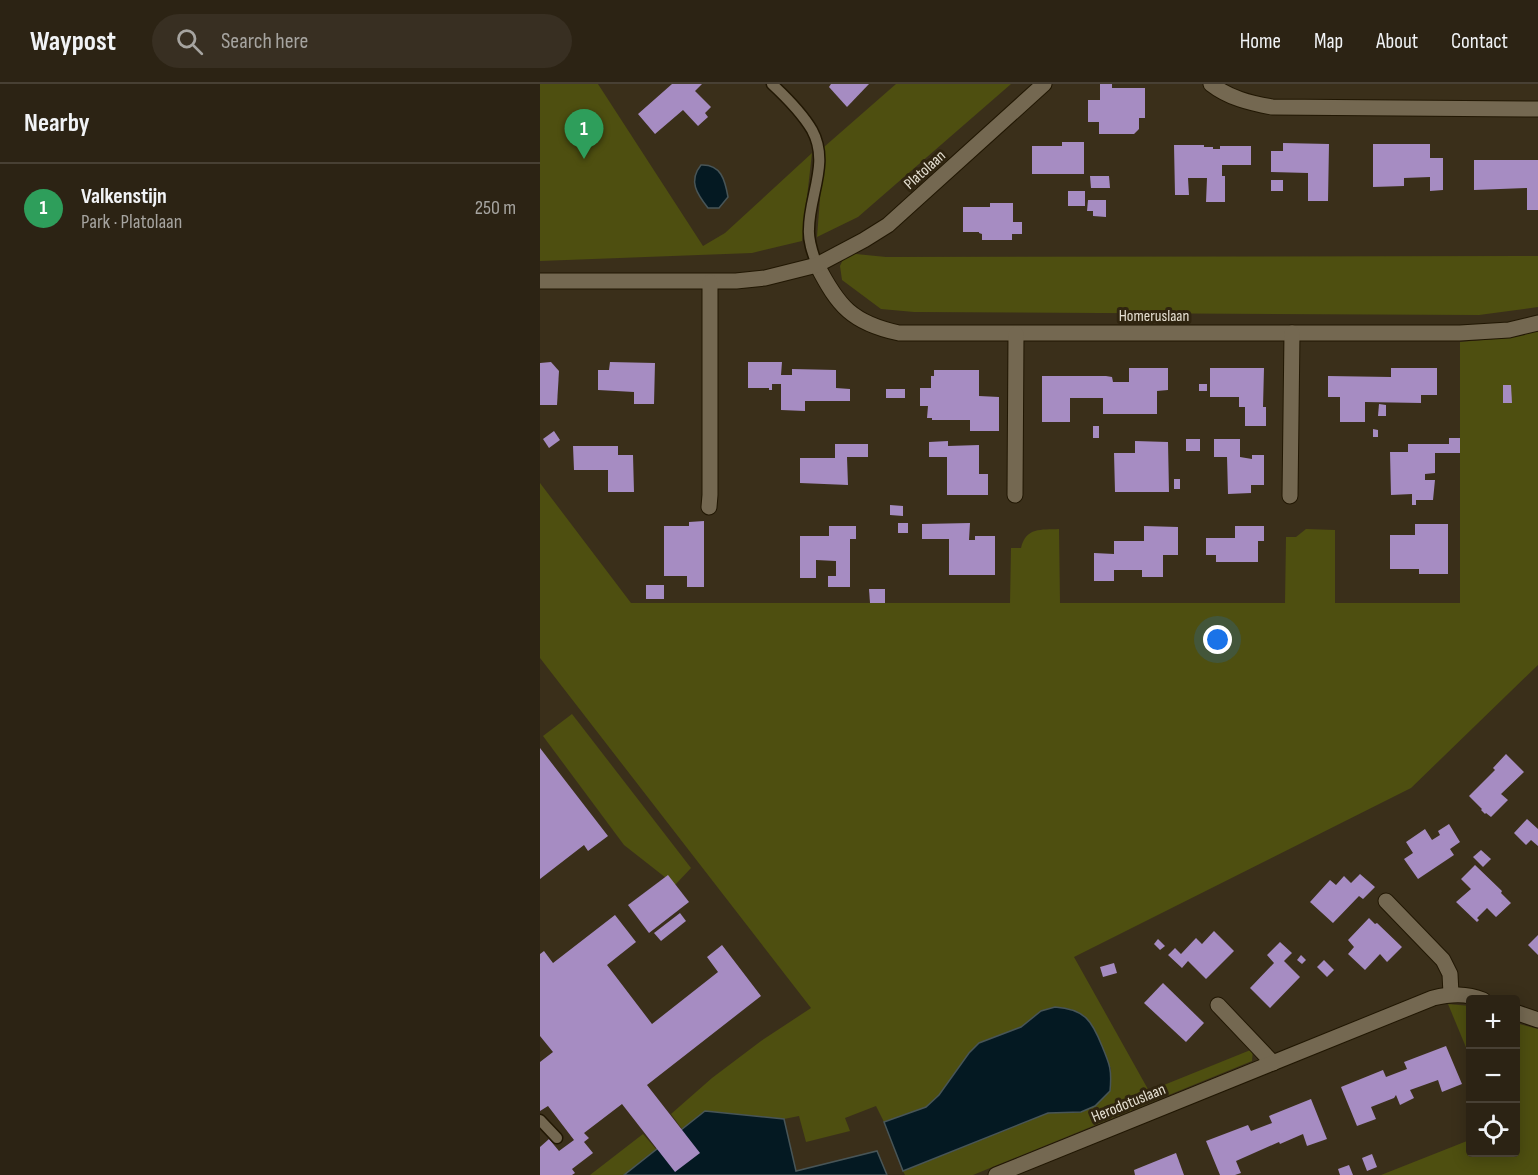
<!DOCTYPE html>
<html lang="en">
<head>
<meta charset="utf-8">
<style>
  body { margin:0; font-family:"Sofia Sans Condensed",sans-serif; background:#382f22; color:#f1f3f6 }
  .controls { position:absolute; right:18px; bottom:18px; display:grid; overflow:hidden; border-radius:6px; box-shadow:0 3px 15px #0003 }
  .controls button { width:54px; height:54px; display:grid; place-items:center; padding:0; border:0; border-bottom:2px solid #484034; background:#2c2314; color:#f1f3f6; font:30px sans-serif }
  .you { position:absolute; left:678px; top:556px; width:21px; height:21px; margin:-15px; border:4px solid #fff; border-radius:50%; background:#1a73e8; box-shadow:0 0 0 9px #1a73e833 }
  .badge { display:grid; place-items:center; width:39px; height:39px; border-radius:50%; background:#f49d8d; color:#fff; font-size:20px; font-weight:700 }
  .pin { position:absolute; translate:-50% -50px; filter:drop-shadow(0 2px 3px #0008) }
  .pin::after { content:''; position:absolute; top:32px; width:21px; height:18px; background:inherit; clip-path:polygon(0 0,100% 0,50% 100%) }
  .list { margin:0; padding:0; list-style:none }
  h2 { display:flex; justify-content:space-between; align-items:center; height:78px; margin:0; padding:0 24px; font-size:26px }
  h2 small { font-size:20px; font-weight:400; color:#a6a4a0 }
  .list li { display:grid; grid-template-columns:39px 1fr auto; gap:18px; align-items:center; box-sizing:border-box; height:90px; padding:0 24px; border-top:2px solid #484034 }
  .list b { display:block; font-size:22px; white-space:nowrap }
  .list p { margin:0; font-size:20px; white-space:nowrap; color:#a6a4a0 }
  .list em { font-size:20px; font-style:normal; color:#a6a4a0 }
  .icon { flex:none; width:33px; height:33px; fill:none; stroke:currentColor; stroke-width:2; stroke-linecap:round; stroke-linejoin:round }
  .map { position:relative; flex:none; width:998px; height:1091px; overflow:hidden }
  header { display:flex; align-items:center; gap:36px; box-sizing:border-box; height:84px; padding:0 30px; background:#2c2314; border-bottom:2px solid #484034 }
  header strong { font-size:28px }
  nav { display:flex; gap:33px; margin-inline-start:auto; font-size:21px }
  .search { width:420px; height:54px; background:#382f22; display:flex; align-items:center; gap:15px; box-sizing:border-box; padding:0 21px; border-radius:33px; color:#a6a4a0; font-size:22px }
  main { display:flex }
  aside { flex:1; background:#2c2314 }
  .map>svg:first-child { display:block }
</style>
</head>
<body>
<header>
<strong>Waypost</strong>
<div class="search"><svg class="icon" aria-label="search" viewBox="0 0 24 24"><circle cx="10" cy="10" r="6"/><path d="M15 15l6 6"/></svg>Search here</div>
<nav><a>Home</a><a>Map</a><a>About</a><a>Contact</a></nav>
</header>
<main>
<aside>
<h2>Nearby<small></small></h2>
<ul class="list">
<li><span class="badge" style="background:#2e9e5b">1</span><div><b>Valkenstijn</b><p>Park · Platolaan</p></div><em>250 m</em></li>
</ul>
</aside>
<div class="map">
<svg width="998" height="1091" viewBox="0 0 998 1091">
  <rect width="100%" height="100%" fill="#3a2f1a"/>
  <!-- green -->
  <g fill="#4e4f10">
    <polygon points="0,0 58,0 163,162 185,149 272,69 262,157 212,169 0,177"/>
    <polygon points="356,0 471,0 318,133 277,153 284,63"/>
    <polygon points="306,169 346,173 998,172 998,223 939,231 374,228 341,225 302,196 300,182"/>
    <path d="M998,247V581L871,704L534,873L609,1007L713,965L712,977L433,1091H365L363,1087L508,1029L541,1028L570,1007L571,984L516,923L501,927L481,943L439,959L429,969L399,1011L386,1023L344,1038L336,1022L305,1034L310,1047L266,1058L259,1032L244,1035L165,1027L142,1045L131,1030L172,994L221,957L271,924L0,574V399L91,519H470L471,464H481C486,443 501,446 519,445L520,519H745L746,453H756L766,445L795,446V519H920V258L966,254Z"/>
    <polygon points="32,630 151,784 135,801 84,761 3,652"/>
    <polygon points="908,920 930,922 930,973"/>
    <polygon points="976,939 998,945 998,1091 841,1091 927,1057 930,1053 930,1068 975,1068"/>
    <polygon points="103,1050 116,1065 84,1091 50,1091"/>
  </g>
  <!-- water -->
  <g fill="#041922" stroke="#485557" stroke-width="1.5">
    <path d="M161,81C181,80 185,96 188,113L179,124H168C157,110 148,97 161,81Z"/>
    <path d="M515,923C545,925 552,937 562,962C570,981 572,986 570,1007L555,1022L541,1028L508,1029L363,1087L344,1038L386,1023L399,1011L429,969L439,959L481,943L501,927Z"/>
    <polygon points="165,1027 244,1035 256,1087 337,1067 347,1091 84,1091"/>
  </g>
  <!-- building -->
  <g fill="#a68cc2">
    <polygon points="132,0 162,0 155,7 171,23 165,29 168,33 158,42 143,26 115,50 98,30"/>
    <polygon points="291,0 329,0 307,23 289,3"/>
    <polygon points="560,0 572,0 572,4 605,4 605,34 599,34 599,45 594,50 559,50 559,38 548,38 548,16 560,16"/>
    <polygon points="522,58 544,58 544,90 492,90 492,62 522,62"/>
    <polygon points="743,59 789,60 788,117 768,117 768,89 731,88 731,67 743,67"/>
    <polygon points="833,60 890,60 890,74 903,74 903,106 890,107 890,93 864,94 864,102 833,103"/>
    <polygon points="634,61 664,61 664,63 673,63 673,65 680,65 680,62 711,62 711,81 682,81 682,92 685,92 685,118 666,118 667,94 648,94 649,111 635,111"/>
    <polygon points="934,76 998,76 998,126 987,126 987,104 934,106"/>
    <polygon points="550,92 569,92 570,104 551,104"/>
    <rect x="731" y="96" width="12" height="11"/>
    <rect x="528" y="107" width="17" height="15"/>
    <polygon points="548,116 566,116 566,133 553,132 553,127 547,127"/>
    <polygon points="450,119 473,119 473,138 482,138 482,150 472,150 472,156 442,156 442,150 439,149 439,148 423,148 423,123 450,123"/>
    <polygon points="11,278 19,287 17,321 0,321 0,279"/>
    <polygon points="70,278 115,279 114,320 94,320 94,308 58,306 58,286 69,286"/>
    <polygon points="208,278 242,278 241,291 252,291 252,285 296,286 296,304 310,305 310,317 265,317 265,327 241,326 241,300 232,300 232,306 229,306 229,304 208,304"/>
    <polygon points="589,284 628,284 628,306 617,307 617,330 563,330 563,314 530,314 530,338 502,338 502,292 566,292 572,293 573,298 589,298"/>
    <polygon points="670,284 724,284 723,323 726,323 726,342 705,342 705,323 699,323 699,313 670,313"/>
    <polygon points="851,284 897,284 897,311 881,311 881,319 825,318 825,338 800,338 800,313 788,313 788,292 851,293"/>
    <polygon points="394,286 439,286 439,312 459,313 459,347 430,347 430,336 392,336 392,334 387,334 388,322 380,322 380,304 391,304 391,292 394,292"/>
    <rect x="659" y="300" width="8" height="7"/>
    <polygon points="963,301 971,301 972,319 963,319"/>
    <rect x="346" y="305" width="19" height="9"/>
    <polygon points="839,320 846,321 846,332 838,332"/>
    <rect x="553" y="342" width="6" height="12"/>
    <polygon points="833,345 838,346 838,353 833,353"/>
    <polygon points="14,347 20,356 9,364 3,355"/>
    <polygon points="909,354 920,354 920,369 895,369 895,389 885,390 885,396 895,396 893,416 876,416 876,421 872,421 872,410 851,411 850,368 868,368 868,360 909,360"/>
    <rect x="646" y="355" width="14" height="12"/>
    <polygon points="674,355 700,355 700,373 712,375 712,371 724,371 724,401 711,401 711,409 688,410 687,373 674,373"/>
    <polygon points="408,357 408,362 439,361 439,390 448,390 448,411 407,411 407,373 389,373 389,358"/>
    <polygon points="595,357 628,358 629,408 575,408 574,369 595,369"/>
    <polygon points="295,360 328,360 328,373 307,373 308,401 260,399 260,374 295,374"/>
    <polygon points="33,362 78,362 78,371 93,371 94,408 68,408 68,386 34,386"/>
    <rect x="634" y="395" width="6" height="10"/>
    <polygon points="350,421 363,422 363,432 350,431"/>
    <polygon points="164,437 164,503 147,503 147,492 124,492 124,442 149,442 149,438"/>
    <rect x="358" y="439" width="10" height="10"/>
    <polygon points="430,439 429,456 435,456 435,452 455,452 455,491 409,491 409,455 382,455 382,440"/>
    <polygon points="875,440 908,440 908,490 879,490 879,485 850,485 850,451 875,451"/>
    <polygon points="289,442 316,442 316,455 310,455 310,503 288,503 288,492 296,492 296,477 276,476 276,494 260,494 260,452 289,452"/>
    <polygon points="604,442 638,443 638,471 623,471 623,493 602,493 602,486 574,486 574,497 554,497 554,469 574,470 574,457 604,457"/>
    <polygon points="695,442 724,442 724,457 718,457 718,478 676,478 676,471 666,471 666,454 695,454"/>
    <rect x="106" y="501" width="18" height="14"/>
    <polygon points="329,505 345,505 345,519 330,519"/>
    <polygon points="0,664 68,752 48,767 44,761 0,795"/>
    <polygon points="966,670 984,688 961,710 968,716 951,733 946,729 945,730 941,726 942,725 929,712 955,686 953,684"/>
    <polygon points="987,735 998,745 998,762 991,756 986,761 974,749"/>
    <polygon points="909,740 920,758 910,765 914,771 878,795 864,775 873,769 866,758 885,745 892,756 900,751 898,747"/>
    <polygon points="941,766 951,775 943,783 933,773"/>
    <polygon points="935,781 962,807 961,809 971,819 956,833 947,824 937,834 939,836 937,838 916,818 931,805 921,795"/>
    <polygon points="820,790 835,803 823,815 819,812 793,839 770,818 790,796 796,801 804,792 811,799"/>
    <polygon points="128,791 149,818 109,849 88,821"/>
    <polygon points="140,829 146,837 121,857 114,849"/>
    <polygon points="75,831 96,858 67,881 112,940 178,888 167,873 182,861 221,912 107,1001 160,1069 135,1088 82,1020 44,1049 49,1054 44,1058 53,1069 32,1085 35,1089 32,1091 0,1091 0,1063 9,1055 19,1067 34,1056 8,1022 0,1027 0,978 13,968 0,952 0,870 4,867 13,879"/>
    <polygon points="829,834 835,840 837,839 862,863 847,878 840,870 825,886 808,870 814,863 808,856"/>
    <polygon points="674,847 694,867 666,895 648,877 642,884 628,871 635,864 641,870 656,854 662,860"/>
    <polygon points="998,851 998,871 988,861"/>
    <polygon points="618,855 625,862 620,866 614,860"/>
    <polygon points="740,858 752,869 744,877 760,893 730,924 710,904 734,879 727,871"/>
    <polygon points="761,871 766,876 762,880 757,876"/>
    <polygon points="784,876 794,886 787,893 777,883"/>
    <polygon points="574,879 577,889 563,893 560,883"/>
    <polygon points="623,899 664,939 646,958 604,919"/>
    <polygon points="906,962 922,1000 902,1008 898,996 870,1006 874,1014 860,1021 856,1011 854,1014 831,1023 836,1035 817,1042 801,1003 843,986 846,993 867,985 864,978"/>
    <polygon points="771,1015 787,1055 767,1062 763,1050 740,1060 739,1058 696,1077 701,1089 695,1091 680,1091 666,1057 708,1041 711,1047 732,1039 729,1032"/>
    <polygon points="636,1069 644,1091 595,1091 594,1086"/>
    <polygon points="832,1070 837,1083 827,1087 822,1074"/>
    <polygon points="809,1081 813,1091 800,1091 798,1085"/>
  </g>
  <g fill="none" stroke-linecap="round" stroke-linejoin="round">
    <defs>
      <g id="lane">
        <path d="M232,0C246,13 262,29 272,46C290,79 269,111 269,145C268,157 273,170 277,181"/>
        <polyline points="0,1036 17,1054"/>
      </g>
      <g id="street">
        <path d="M671,0C689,14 710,19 732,23L998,25"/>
        <path d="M277,181C298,222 312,239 359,249H920L969,246L998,239"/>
        <polyline points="0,197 196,197 225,194 277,181 324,156 348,141 369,122 504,0"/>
        <polyline points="475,411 476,250"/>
        <polyline points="750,412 752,249"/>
        <polyline points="169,423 170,411 170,198"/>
        <polyline points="846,817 903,876 910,890 911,910"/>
        <polyline points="678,921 733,979"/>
        <polyline points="975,928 998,936"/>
        <path d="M456,1091L893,914C911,910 926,909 943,916"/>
      </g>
    </defs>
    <!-- lane casing -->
    <use href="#lane" stroke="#211703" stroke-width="13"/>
    <!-- street casing -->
    <use href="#street" stroke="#211703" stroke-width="17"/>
    <!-- lane -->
    <use href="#lane" stroke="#746851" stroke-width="10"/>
    <!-- street -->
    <use href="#street" stroke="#746851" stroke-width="15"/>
  </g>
  <g text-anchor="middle" stroke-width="6" stroke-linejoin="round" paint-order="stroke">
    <!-- street labels -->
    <g font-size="16" fill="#e6e0d3" stroke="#302510">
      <text transform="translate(384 85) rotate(-42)" y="6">Platolaan</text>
      <text x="614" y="237">Homeruslaan</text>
      <text transform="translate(588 1018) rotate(-22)" y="6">Herodotuslaan</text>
    </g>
  </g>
</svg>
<div class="controls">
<button>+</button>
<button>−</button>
<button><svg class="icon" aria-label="locate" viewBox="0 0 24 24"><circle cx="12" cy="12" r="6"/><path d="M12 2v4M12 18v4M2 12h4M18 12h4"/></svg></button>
</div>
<div class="you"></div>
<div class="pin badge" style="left:44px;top:75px;background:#2e9e5b">1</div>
</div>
</main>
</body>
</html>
